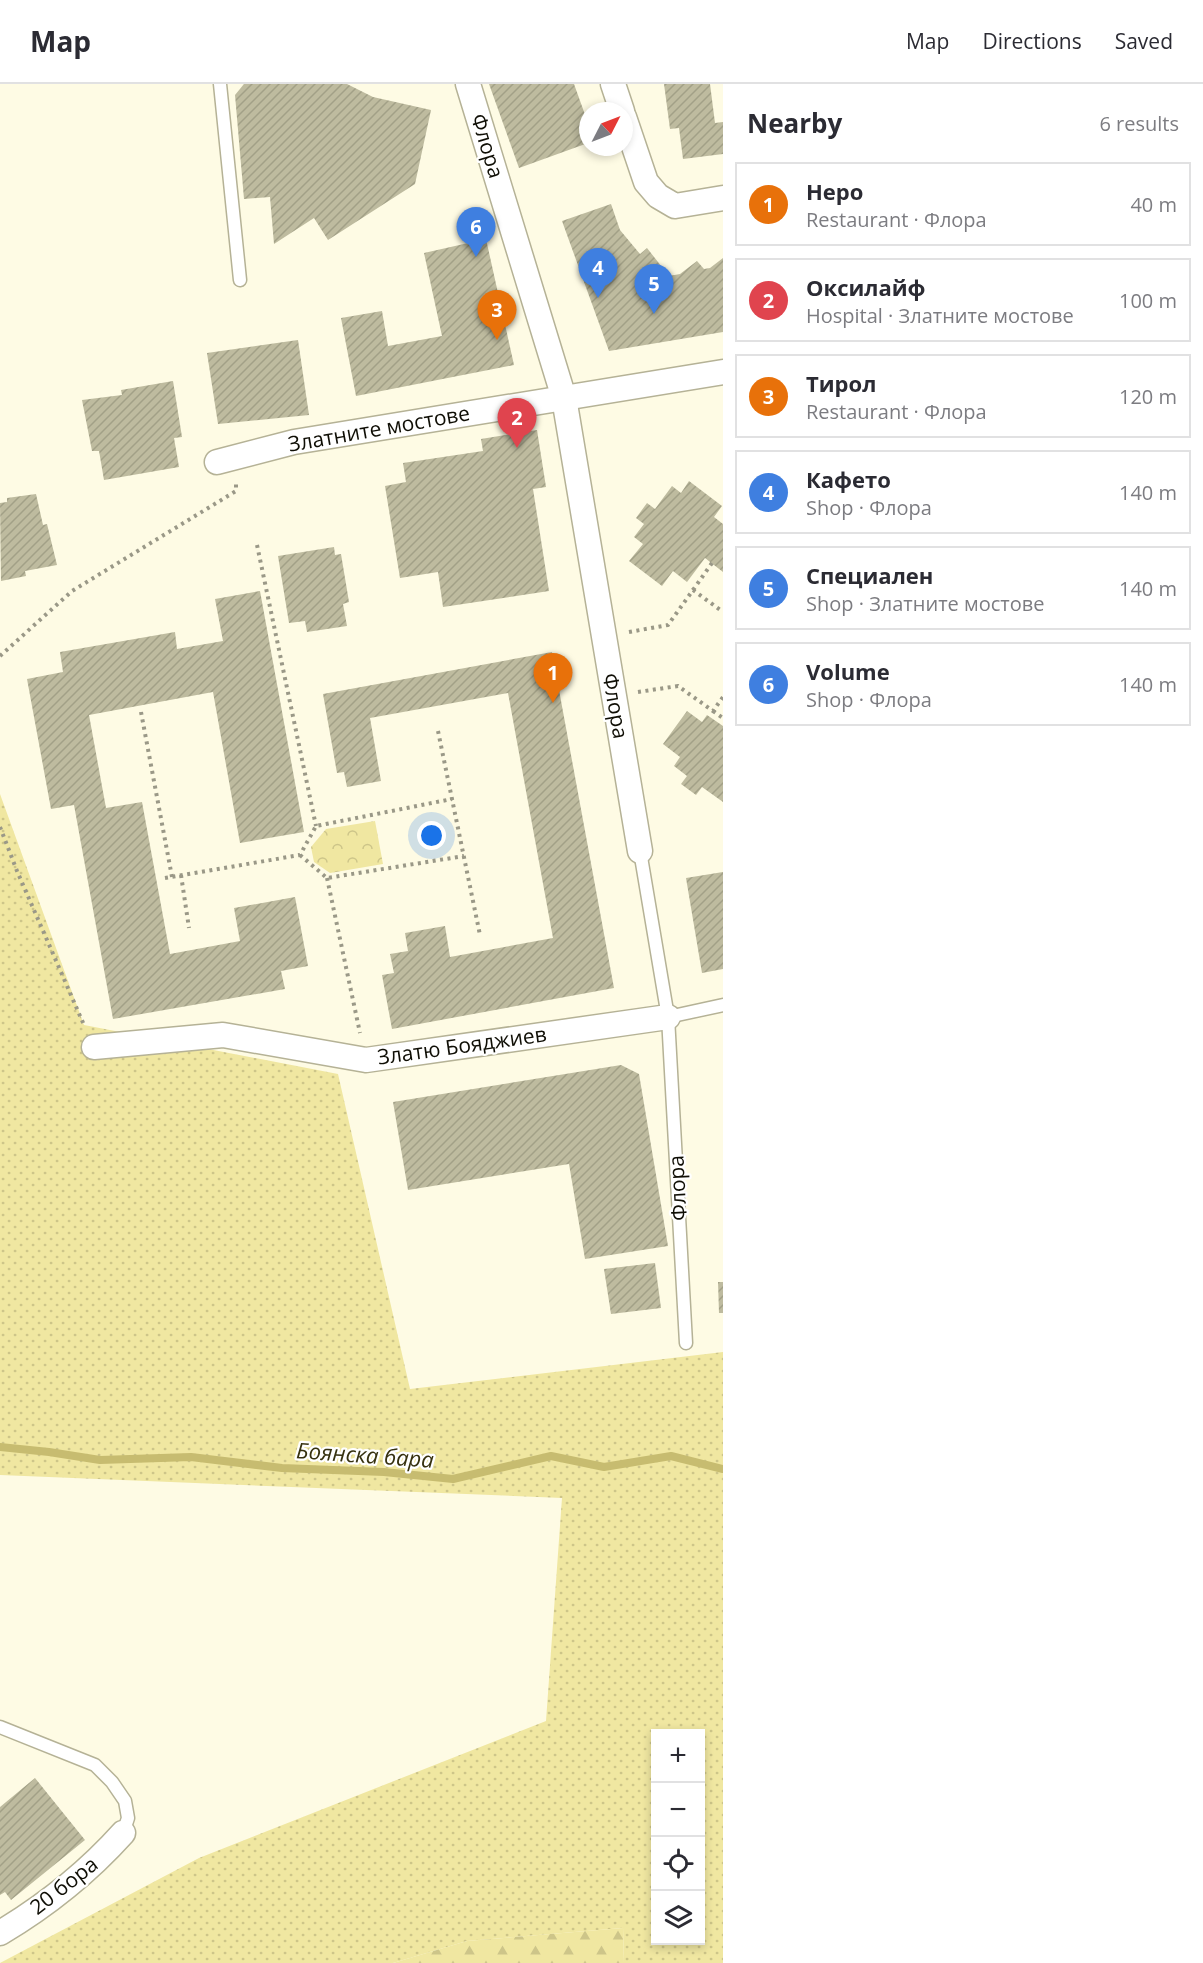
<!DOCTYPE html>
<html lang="en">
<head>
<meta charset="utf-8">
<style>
  body { margin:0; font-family:"Open Sans",sans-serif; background:#f7f7f7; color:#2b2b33 }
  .controls { position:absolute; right:18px; bottom:18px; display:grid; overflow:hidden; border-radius:0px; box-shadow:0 3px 9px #0003 }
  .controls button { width:54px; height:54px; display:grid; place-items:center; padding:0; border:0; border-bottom:2px solid #e1e1e2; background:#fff; color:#2b2b33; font:30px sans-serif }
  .compass { position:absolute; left:579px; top:18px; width:54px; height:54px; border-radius:50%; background:#fff; box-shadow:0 3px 9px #0003; rotate:48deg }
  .you { position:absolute; left:432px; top:752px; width:21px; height:21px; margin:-15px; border:4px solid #fff; border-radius:50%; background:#1a73e8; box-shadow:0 0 0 9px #1a73e833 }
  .badge { display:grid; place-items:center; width:39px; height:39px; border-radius:50%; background:#0f766e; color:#fff; font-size:20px; font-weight:700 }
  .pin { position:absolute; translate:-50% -50px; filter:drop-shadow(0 2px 3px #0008) }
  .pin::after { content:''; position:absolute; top:32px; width:21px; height:18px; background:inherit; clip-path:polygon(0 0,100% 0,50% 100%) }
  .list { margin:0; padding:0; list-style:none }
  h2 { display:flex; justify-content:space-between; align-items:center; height:78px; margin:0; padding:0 24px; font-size:26px }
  h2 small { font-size:20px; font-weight:400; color:#7c7c81 }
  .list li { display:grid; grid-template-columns:39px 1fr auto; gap:18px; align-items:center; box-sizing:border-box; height:84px; margin:0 12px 12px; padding:0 12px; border:2px solid #e1e1e2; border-radius:0px }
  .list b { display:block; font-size:22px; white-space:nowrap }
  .list p { margin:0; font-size:20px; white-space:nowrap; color:#7c7c81 }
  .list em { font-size:20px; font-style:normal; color:#7c7c81 }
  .icon { flex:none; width:33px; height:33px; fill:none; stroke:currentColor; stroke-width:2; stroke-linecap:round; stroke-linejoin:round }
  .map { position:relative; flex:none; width:723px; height:1879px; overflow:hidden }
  header { display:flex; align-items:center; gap:36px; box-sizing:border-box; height:84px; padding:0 30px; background:#fff; border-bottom:2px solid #e1e1e2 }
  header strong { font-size:28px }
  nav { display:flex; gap:33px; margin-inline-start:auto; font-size:21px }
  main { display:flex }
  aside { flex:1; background:#fff }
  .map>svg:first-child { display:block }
</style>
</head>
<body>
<header>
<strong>Map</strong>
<nav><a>Map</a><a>Directions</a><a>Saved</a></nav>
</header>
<main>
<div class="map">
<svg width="723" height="1879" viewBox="0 0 723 1879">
  <defs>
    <pattern id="grass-dots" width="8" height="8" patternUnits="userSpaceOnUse" patternTransform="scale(1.5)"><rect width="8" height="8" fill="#f0e7a1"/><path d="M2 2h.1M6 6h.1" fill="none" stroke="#cdc589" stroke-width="1.8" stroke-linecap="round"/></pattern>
    <pattern id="forest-firs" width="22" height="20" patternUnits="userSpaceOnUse" patternTransform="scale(1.5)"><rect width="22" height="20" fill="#f0e7a1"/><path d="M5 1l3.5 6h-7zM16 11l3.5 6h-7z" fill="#cdc589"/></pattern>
    <pattern id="park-crowns" width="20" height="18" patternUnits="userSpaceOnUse" patternTransform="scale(1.5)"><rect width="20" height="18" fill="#f0e7a1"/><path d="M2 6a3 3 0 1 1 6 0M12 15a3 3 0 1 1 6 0" fill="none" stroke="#cdc589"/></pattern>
    <pattern id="building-hatch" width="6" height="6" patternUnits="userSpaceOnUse" patternTransform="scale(1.5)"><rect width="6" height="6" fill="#bebb9f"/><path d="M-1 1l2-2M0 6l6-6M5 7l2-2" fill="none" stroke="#a2a087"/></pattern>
  </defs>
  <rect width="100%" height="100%" fill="#fefbe4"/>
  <!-- grass -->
  <path fill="url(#grass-dots)" fill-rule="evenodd" d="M0,710L84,941L338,990L410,1305L723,1268V1879H624L623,1844L467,1857L393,1879H0L199,1774L546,1637L562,1414L0,1391ZM656,1650H700V1856H656Z"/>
  <!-- forest -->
  <polygon fill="url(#forest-firs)" points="623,1844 624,1879 393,1879 467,1857"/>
  <!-- park -->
  <polygon fill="url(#park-crowns)" points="375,737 383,780 330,789 314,778 311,763 326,745"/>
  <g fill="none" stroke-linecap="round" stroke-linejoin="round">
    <!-- stream -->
    <polyline stroke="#c7bc70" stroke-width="8" points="0,1363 49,1368 100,1376 191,1373 282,1384 384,1388 453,1395 551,1372 604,1383 671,1372 723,1385"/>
  </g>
  <!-- building -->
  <g fill="url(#building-hatch)">
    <polygon points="244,0 347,0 373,13 431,26 415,100 328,156 314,134 274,160 270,113 244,115 235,11"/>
    <polygon points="489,0 574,0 588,39 588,59 519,84"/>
    <polygon points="664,0 710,0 715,39 723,38 723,70 683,75 679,44 670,45"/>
    <polygon points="611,120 620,146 640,170 647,164 669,192 680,190 697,177 704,185 710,184 723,174 723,248 609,267 562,137"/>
    <polygon points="486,155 514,281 356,312 341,234 382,227 388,262 442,252 424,169"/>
    <polygon points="298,256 309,331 218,340 207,269"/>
    <polygon points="173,297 182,353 174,354 179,383 104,396 99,367 92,367 82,316 122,311 121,306"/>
    <polygon points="537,346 546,403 533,405 549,507 443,523 438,488 400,494 385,402 406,398 403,379 483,367 481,355"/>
    <polygon points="689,397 722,422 714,433 723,440 723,488 705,474 687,498 673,487 662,502 629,477 643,460 634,453 644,440 636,434 647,419 655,425 672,402 681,409"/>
    <polygon points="36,410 43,441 47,440 57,481 25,487 26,492 1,497 0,419 7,418 7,414"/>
    <polygon points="334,463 335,471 341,470 349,518 343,520 347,542 307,548 305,537 289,539 278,472"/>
    <polygon points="260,507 304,748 240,759 213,608 89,631 106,724 142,718 170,870 240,857 234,824 295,813 308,882 281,887 285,905 113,935 74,721 51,725 27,595 63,588 60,568 175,548 177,565 223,557 215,515"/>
    <polygon points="552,568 614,904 392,945 382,891 394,889 390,870 408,867 405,849 445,842 450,873 553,854 508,609 370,634 381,697 347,703 344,688 337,689 323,610"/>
    <polygon points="687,627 702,638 707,631 723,642 723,718 702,703 696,711 681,700 687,692 674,682 680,673 663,660"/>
    <polygon points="723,788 723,885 702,889 686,794"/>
    <polygon points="621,981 639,990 668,1162 585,1175 569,1080 408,1106 393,1018"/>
    <polygon points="655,1179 661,1224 611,1230 604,1185"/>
    <polygon points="718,1198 723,1198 723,1229 719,1229"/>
    <polygon points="35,1694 85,1756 11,1816 5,1808 0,1811 0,1723"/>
  </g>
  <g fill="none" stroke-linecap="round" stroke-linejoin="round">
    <defs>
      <g id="service">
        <polyline points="220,0 240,196"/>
        <polyline points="640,767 668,933 686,1259"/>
        <polyline points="668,933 723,921"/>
        <polyline points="0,1643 95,1681 112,1698 125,1717 128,1734 123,1749"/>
      </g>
      <g id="minor">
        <polyline points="468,0 564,314 640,767"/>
        <polyline points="613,0 622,27"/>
        <polyline points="624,33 646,98 658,112 675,122 723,114"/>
        <polyline points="217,378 294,358 723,288"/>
        <polyline points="94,963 223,951 366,976 668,933"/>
        <path d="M0,1849C47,1821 87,1789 123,1749"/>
      </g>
    </defs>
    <!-- service casing -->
    <use href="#service" stroke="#b5b296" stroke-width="15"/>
    <!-- minor casing -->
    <use href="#minor" stroke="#b5b296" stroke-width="27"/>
    <!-- path -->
    <g stroke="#9a9887" stroke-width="4" stroke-dasharray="3 4.5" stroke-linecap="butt">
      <polyline points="257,461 316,742"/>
      <polyline points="693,506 712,479"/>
      <polyline points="629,548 668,541 693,506 723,528"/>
      <polyline points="0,572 72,507 236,407 236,398"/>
      <polyline points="638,608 678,602 713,627 723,613"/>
      <polyline points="713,627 723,634"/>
      <polyline points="141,628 172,793"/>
      <polyline points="438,647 480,851"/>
      <polyline points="0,743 17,787 84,941"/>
      <polyline points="300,771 327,794 464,772"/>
      <polyline points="181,791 189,844"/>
      <polyline points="165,794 300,771 316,742 452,715"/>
      <polyline points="327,794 360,949"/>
    </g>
    <!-- service -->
    <use href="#service" stroke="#fff" stroke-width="12"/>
    <!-- minor -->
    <use href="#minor" stroke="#fff" stroke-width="24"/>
  </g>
  <g text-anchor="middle" stroke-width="4.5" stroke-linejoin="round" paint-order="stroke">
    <!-- street labels -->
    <g font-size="21" fill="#0f0e05" stroke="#fff">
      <text transform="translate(487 62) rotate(73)" y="7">Флора</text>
      <text transform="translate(379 345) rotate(-10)" y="7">Златните мостове</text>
      <text transform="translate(615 622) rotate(80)" y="7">Флора</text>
      <text transform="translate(462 962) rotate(-8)" y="7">Златю Бояджиев</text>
      <text transform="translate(678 1104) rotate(-93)" y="7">Флора</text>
      <text transform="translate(64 1802) rotate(-38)" y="7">20 бора</text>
    </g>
    <!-- water labels -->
    <g font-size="22" font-style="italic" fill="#36310f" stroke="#fff">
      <text transform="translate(365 1371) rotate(4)" y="8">Боянска бара</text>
    </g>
  </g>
</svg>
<div class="controls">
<button>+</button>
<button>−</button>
<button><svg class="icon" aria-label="locate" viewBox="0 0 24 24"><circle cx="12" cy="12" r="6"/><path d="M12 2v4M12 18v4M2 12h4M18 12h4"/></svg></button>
<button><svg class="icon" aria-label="layers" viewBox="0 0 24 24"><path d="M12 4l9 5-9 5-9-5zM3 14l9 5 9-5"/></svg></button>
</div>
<svg class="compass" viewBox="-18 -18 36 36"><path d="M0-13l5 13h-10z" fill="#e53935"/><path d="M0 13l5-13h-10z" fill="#7c7c81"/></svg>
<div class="you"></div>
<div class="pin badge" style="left:553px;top:619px;background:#e8710a">1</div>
<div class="pin badge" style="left:517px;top:364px;background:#e0444e">2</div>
<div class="pin badge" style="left:497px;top:256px;background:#e8710a">3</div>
<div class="pin badge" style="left:598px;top:214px;background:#3f7fe0">4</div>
<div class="pin badge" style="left:654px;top:230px;background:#3f7fe0">5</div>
<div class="pin badge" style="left:476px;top:173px;background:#3f7fe0">6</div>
</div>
<aside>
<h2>Nearby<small>6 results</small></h2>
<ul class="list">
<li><span class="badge" style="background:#e8710a">1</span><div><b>Неро</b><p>Restaurant · Флора</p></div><em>40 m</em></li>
<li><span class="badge" style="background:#e0444e">2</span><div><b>Оксилайф</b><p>Hospital · Златните мостове</p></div><em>100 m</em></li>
<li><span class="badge" style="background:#e8710a">3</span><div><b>Тирол</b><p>Restaurant · Флора</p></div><em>120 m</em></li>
<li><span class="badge" style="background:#3f7fe0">4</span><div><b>Кафето</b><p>Shop · Флора</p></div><em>140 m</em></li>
<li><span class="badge" style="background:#3f7fe0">5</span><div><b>Специален</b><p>Shop · Златните мостове</p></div><em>140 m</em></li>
<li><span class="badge" style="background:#3f7fe0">6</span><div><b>Volume</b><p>Shop · Флора</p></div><em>140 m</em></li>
</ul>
</aside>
</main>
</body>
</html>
